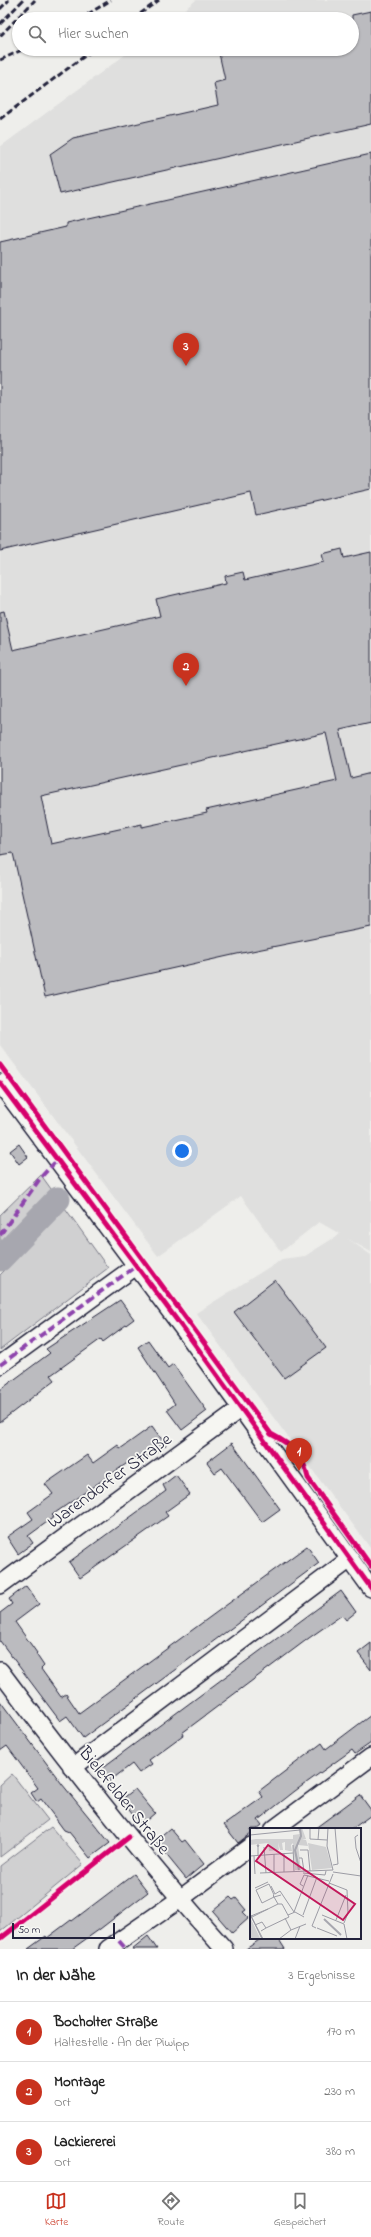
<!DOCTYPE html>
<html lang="de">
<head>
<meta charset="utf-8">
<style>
  body { margin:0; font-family:"Indie Flower",sans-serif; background:#f2f2f2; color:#222 }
  .scale { position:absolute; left:12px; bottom:10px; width:103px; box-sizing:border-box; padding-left:4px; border:2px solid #22223b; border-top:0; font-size:11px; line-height:14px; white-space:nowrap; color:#22223b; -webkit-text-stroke:3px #f6f6f2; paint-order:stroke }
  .you { position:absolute; left:182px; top:1151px; width:14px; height:14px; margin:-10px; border:3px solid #fff; border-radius:50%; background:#1a73e8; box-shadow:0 0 0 6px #1a73e833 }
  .badge { display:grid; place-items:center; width:26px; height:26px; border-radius:50%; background:#c8321e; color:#fff; font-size:13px; font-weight:700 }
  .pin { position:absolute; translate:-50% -33px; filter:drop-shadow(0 1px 2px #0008) }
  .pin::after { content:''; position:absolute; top:21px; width:14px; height:12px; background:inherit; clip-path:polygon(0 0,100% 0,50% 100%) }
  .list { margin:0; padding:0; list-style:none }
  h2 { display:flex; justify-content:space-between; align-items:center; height:52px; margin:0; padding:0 16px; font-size:17px }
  h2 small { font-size:13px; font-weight:400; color:#767676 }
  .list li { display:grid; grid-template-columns:26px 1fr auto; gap:12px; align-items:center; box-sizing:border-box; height:60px; padding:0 16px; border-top:1px solid #e0e0e0 }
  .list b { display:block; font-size:15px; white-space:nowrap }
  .list p { margin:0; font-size:13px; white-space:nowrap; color:#767676 }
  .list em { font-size:13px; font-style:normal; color:#767676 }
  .icon { flex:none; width:22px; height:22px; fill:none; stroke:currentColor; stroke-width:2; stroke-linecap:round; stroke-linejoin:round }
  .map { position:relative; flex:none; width:371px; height:1949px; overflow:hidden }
  .search { position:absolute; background:#fff; box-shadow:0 1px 3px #0004; left:12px; right:12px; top:12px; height:44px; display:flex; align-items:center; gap:10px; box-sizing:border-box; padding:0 14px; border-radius:22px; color:#767676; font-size:15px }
  .sheet { height:232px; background:#fff }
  nav { display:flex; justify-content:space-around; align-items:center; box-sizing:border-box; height:56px; border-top:1px solid #e0e0e0; background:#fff; font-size:11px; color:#767676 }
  nav a { display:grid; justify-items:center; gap:2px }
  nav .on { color:#c8321e }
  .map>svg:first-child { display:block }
</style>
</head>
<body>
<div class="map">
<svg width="371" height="1949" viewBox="0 0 371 1949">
  <rect width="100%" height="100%" fill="#eeeeeb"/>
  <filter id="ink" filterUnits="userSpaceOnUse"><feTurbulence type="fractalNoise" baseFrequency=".025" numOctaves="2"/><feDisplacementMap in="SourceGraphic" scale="8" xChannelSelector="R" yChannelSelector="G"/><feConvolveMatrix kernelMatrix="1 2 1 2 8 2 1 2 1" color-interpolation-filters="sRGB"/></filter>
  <g filter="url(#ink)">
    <!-- built -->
    <polygon fill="#dfdfde" points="196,0 371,0 371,1252 348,1239 371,1255 371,1549 196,1313 282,1259 305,1256 340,1234 319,1222 281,1252 241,1196 158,1256 0,1045 0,147 133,49 352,49 352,19 173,19"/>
    <!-- green -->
    <g fill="#d0d0d1" stroke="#797986">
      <polygon points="41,1175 64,1207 0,1271 0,1215"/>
      <polygon points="65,1208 108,1268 0,1350 0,1275"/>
      <polygon points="12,1774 48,1820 0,1857 0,1785"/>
      <polygon points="51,1827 83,1864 0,1932 0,1866"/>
    </g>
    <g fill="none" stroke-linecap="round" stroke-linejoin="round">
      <!-- river -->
      <polyline stroke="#a7a7af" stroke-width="25" points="0,1259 58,1199"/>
    </g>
    <!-- building -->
    <g fill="#bbbbbf" stroke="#22223b" fill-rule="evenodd">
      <polygon points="371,11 371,124 60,194 50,154 73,138 218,105 214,83 225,80 218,49 352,49 352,15"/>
      <polygon points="371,154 371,489 256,515 251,493 0,551 0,242 66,227 66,223"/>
      <path d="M342,549L344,558L371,552V723L340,730L351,778L371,773V927L237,954L45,997L13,853L0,855V612L4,611L13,650L160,616L156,599L226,583L225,576L243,572L245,580L324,562L322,554ZM326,733L337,781L206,810L207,813L142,827V824L51,844L41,796Z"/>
      <polygon points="19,1144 28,1157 19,1164 10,1151"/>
      <polygon points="275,1280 326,1348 284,1378 234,1312"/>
      <polygon points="120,1300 134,1319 103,1342 101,1339 51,1375 55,1380 0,1422 0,1390 50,1353 46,1349"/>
      <polygon points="148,1340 168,1368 173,1364 207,1411 182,1430 167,1410 175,1404 138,1347"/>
      <polygon points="152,1426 166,1445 143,1461 139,1455 52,1515 54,1517 28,1536 33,1543 18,1554 7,1537 33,1519 28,1512 53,1494 45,1484 87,1455 93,1463 118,1445 120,1449"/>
      <polygon points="232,1443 280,1509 262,1522 222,1468 215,1473 207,1462"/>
      <polygon points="176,1475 190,1494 165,1512 168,1516 80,1578 69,1562 166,1491 163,1485"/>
      <polygon points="307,1546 319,1563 83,1738 67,1716 60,1721 0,1641 0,1613 12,1604 9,1599 26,1586 39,1604 15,1622 37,1653 36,1654 44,1666 41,1669 61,1697 66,1694 79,1713"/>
      <polygon points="341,1591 356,1612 346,1620 342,1615 309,1638 182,1733 183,1735 149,1760 152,1764 139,1773 132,1764 107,1783 98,1771"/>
      <polygon points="371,1643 371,1670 358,1653"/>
      <polygon points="0,1701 62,1784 110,1843 90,1858 69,1832 64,1830 53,1815 41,1799 37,1802 31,1793 38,1788 7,1746 0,1751"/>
      <polygon points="371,1715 371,1743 355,1754 352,1750 295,1791 258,1820 262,1825 257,1829 251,1829 251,1833 238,1843 224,1825 263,1797 259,1791 322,1743 326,1749"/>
      <polygon points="135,1789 155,1813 141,1825 121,1800"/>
      <polygon points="360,1795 371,1810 371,1815 352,1829 314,1829"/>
      <polygon points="170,1828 182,1842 185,1840 204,1864 186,1879 155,1841"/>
      <polygon points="134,1874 148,1892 100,1929 72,1949 28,1949 46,1936 47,1938 71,1920 72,1921"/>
      <polygon points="230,1897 233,1900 236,1898 246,1910 243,1912 249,1918 232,1933 213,1911"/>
      <polygon points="148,1936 157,1949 132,1949"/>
      <polygon points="262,1938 278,1938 285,1949 246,1949"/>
    </g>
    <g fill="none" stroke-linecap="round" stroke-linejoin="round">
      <defs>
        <g id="minor">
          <polyline points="0,1083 191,1339 371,1588"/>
          <polyline points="0,1365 136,1266"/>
          <polyline points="0,1585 241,1408"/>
          <path d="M0,1671C71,1766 145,1860 224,1949"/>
          <polyline points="72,1768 350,1559"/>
          <polyline points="274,1829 371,1757"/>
          <polyline points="108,1949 180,1899 251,1846"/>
        </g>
      </defs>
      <!-- minor casing -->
      <use href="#minor" stroke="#22223b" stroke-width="20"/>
      <!-- minor -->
      <use href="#minor" stroke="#f6f6f2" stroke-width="17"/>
      <!-- rail -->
      <g stroke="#22223b" stroke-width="3" stroke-dasharray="6 3" stroke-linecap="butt">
        <polyline points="0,9 9,0"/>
        <polyline points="80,19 111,0"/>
        <polyline points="133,19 159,0"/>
        <polyline points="0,24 23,0"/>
        <polyline points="0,36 35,0"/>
        <polyline points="0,60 24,49"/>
        <polyline points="0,119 94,49"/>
      </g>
      <!-- quiet -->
      <g stroke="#8e44ad" stroke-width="4" stroke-dasharray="8 4" stroke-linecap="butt">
        <polyline points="0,1235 41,1177 59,1158"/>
        <polyline points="0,1365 136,1266"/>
        <polyline points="119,1941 126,1949"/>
      </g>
      <defs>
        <g id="cycleway">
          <path d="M0,1065L271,1434C292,1445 303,1454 308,1478L371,1566"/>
          <polyline points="0,1083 191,1339 371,1588"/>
          <polyline points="0,1939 129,1837"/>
        </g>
      </defs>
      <!-- cycleway casing -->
      <use href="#cycleway" stroke="#f6f6f2" stroke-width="8"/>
      <!-- cycleway -->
      <use href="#cycleway" stroke="#d6006c" stroke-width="5"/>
    </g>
  </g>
  <g text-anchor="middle" stroke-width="3.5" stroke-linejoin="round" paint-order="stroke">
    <!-- street labels -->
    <g font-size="18" fill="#22223b" stroke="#f6f6f2">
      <text transform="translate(109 1480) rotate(-36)" y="6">Warendorfer Straße</text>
      <text transform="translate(125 1800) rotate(51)" y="6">Bielefelder Straße</text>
    </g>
  </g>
  <!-- overview -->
  <g transform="translate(250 1828)">
    <rect width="111" height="111" fill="#eeeeeb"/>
    <path d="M48,0H52L56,11L52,12H56L58,18L48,17L51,42H45L43,15L41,17L42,23H39L35,22V14L32,15L33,22H30L28,14L29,22L19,23L18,15L0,17V12L6,11H43V7L50,6ZM58,15L76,19L82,40L62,42ZM0,89L10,110L8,111H0Z" fill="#d0d0d1"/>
    <path fill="none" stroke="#a7a7af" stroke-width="2" d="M49,42L45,22L51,8L50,0M74,91L91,107"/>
    <path fill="none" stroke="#9c9ca5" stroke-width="1" d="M60,0V11L77,12M78,0L77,18L83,42M0,7L50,2M108,7L105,9L106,20L111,35M68,12L69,0M43,17L44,44M14,19L16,45M50,22H58L60,43M34,25V44M24,26V44M8,27V19L9,17H7L8,19M0,28L43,25M4,28L5,46M49,30H52L54,43M83,37L88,36L85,0M83,44L111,48M10,45L83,42M53,45L75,47L76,43M79,55L97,62L98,85L94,95M21,58L25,66L30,63L44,84L58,47M53,58L50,56L54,47L79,53M5,60L18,54M18,81L28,76L24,69L23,68L24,67L19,56L6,62L12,75L24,69L31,67M0,86L12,111M0,86L13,111M38,87L45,84L54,89M53,87L67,49M72,87L94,96L97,111M1,88L18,81L2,89M35,90L41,102L56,96M86,92L96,67M5,97L12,94L16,100L11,103M16,100L39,89L32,76H28M66,100L62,98L83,46M67,100L87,108M29,111L41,102M45,111L50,98"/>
    <path fill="#c2185b" fill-opacity="0.15" stroke="#c2185b" stroke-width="2" d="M18,17L105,76L93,92L6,33Z"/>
    <rect width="111" height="111" fill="none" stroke="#22223b" stroke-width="2"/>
  </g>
</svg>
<div class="scale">50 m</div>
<div class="you"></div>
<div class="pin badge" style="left:299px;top:1471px">1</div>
<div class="pin badge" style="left:186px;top:686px">2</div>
<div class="pin badge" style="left:186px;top:366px">3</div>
<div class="search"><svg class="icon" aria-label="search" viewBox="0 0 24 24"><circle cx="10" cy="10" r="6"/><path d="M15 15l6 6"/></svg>Hier suchen</div>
</div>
<section class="sheet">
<h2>In der Nähe<small>3 Ergebnisse</small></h2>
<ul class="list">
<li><span class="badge">1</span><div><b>Bocholter Straße</b><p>Haltestelle · An der Piwipp</p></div><em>170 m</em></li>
<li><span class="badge">2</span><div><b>Montage</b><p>Ort</p></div><em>230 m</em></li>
<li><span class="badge">3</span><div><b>Lackiererei</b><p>Ort</p></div><em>380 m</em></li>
</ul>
</section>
<nav>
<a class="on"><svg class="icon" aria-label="map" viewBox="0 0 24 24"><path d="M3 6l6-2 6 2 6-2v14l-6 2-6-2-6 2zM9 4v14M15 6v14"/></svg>Karte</a>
<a><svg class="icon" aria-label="directions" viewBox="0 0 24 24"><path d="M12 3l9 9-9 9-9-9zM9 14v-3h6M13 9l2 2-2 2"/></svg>Route</a>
<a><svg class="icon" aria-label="saved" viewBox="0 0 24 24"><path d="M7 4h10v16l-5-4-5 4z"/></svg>Gespeichert</a>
</nav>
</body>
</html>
